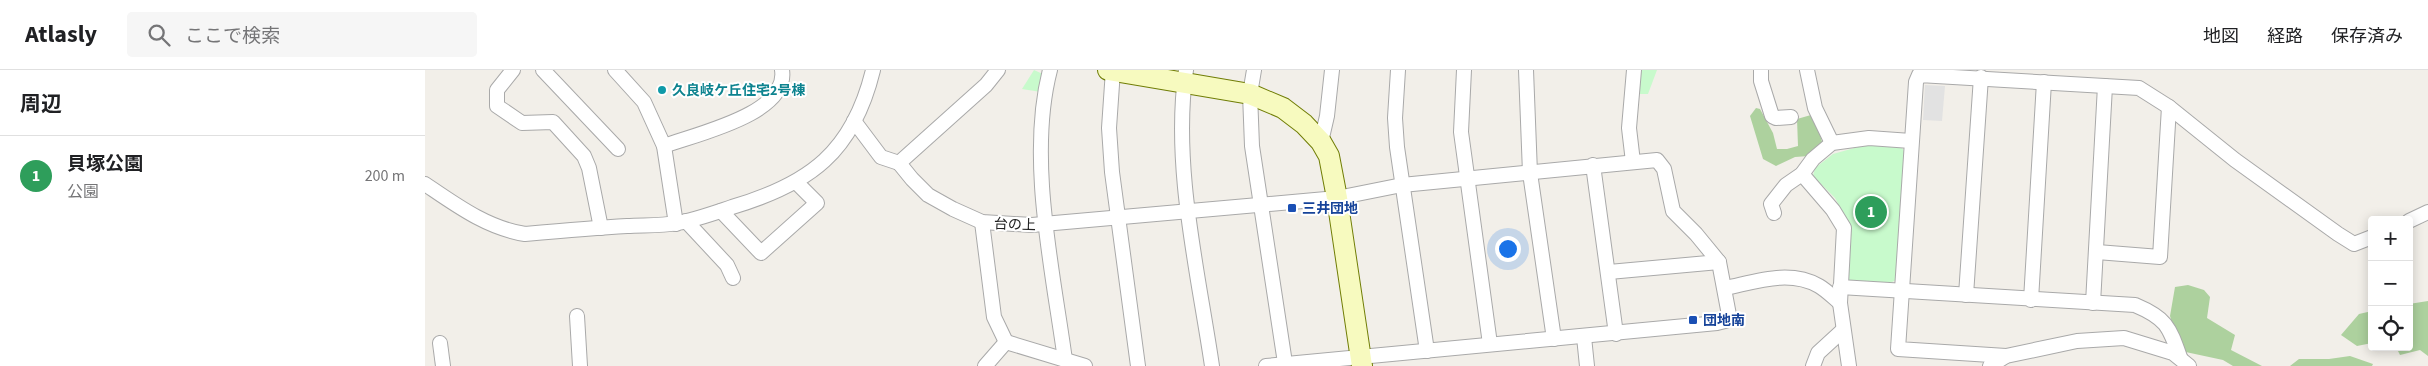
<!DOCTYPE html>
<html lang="ja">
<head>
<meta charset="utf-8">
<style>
  body { margin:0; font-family:"Source Sans 3","Noto Sans JP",sans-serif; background:#f6f6f6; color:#202124 }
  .controls { position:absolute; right:15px; bottom:15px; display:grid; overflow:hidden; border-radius:5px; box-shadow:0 2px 12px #0003 }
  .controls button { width:45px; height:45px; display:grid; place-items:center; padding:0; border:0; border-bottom:1px solid #e0e0e0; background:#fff; color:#202124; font:25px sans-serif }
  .you { position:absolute; left:1082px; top:178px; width:18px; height:18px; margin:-12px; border:4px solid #fff; border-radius:50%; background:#1a73e8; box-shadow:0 0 0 8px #1a73e833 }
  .badge { display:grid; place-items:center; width:32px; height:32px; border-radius:50%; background:#2563eb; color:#fff; font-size:16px; font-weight:700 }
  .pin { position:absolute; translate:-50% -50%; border:2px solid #fff; box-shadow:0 1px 5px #0006 }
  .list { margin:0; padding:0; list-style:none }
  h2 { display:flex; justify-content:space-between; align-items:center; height:65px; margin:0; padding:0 20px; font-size:21px }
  h2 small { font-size:16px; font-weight:400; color:#757577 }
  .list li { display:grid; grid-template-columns:32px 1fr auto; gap:15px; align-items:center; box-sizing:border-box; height:80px; padding:0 20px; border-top:1px solid #e0e0e0 }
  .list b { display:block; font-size:19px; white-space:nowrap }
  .list p { margin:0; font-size:16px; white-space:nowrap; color:#757577 }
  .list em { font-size:16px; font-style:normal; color:#757577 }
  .icon { flex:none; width:28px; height:28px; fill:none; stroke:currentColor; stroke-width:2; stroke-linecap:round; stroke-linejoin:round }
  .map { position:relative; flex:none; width:2003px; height:296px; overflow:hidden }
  header { display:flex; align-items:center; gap:30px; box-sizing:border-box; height:70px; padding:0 25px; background:#fff; border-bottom:1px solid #e0e0e0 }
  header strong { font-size:24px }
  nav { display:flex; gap:28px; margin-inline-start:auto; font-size:18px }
  .search { width:350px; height:45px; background:#f6f6f6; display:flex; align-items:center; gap:12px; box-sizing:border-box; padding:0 18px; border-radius:5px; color:#757577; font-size:19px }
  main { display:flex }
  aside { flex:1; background:#fff }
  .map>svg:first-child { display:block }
</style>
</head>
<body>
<header>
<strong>Atlasly</strong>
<div class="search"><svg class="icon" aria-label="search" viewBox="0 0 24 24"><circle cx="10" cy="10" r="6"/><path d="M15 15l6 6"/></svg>ここで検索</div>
<nav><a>地図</a><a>経路</a><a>保存済み</a></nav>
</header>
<main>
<aside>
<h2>周辺<small></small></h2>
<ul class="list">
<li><span class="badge" style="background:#2e9e5b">1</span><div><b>貝塚公園</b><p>公園</p></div><em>200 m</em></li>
</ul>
</aside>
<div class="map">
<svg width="2003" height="296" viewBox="0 0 2003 296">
  <rect width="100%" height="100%" fill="#f2efe9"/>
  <!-- forest -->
  <g fill="#add19e">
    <polygon points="1331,38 1335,39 1348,63 1352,79 1362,79 1373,76 1372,49 1386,45 1393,56 1397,72 1384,86 1370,87 1351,96 1338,89 1325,46"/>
    <polygon points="1763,215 1779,220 1785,227 1782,248 1810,265 1806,280 1837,296 1808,296 1798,290 1756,281 1745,246 1750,217"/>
    <polygon points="2003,231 2003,286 1995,280 1975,285 1971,277 1984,277 1984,234"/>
    <polygon points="1947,241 1947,273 1932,276 1916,265 1934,244"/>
    <polygon points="1925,286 1948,294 1947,296 1865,296 1874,289 1904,289"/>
  </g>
  <!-- park -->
  <g fill="#c8facc">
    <polygon points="609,0 620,5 616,22 597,19"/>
    <polygon points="1212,0 1232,0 1223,24 1210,24"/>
    <polygon points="1440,75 1477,78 1479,81 1471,210 1465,213 1425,212 1421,205 1425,156 1410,128 1388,106 1390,98 1408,84"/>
  </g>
  <!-- parking -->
  <polygon fill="#e2e2e2" points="1500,15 1520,16 1517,51 1498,50"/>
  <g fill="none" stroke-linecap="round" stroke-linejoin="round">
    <defs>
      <g id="street">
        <polyline points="88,0 72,20 72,36 97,53 128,52 159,86 164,98 176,158"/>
        <polyline points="118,0 193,79"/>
        <polyline points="190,0 219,32 239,76 251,154"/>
        <polyline points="573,0 561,15 474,93 487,109 503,125 528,139 557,152 607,155 912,128 977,115 1232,90 1239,99 1248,141 1271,164 1294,192 1304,245 1300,251 1292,253 841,296"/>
        <path d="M625,0C602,88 628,201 640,290"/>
        <polyline points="688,0 684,58 687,102 713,296"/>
        <path d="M761,0C747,95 773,201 787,296"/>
        <polyline points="829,0 825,24 827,76 860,293"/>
        <polyline points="973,0 970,48 972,77 1002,281"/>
        <polyline points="1039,0 1036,62 1065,274"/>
        <polyline points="1101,0 1105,103 1129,269"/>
        <polyline points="1336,0 1336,11 1347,46 1351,48 1366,47"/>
        <polyline points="1382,0 1390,38 1407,73"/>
        <polyline points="429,51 456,87 474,93"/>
        <polyline points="896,72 902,46 907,0"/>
        <path d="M239,76C271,64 364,44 357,0"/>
        <polyline points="1208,92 1204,58 1209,0"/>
        <polyline points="1168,95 1191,264"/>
        <polyline points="1377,104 1408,140 1419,158 1415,233 1424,296"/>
        <path d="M0,114C31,135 62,158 100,164C134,161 168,158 202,156C218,155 236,156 252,153C270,150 289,143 307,137C385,114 428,82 448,0"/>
        <polyline points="296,141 336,183 392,133 371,112"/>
        <polyline points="1349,143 1346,134 1361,115 1377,104 1388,89 1407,73 1444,68 1486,71"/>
        <polyline points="261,151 302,195 308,208"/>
        <polyline points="1984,151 2003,142"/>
        <polyline points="557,152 569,247 581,272"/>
        <polyline points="1672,182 1735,187 1744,37"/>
        <polyline points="1184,202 1294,192"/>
        <path d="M1415,217L1710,235C1741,248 1744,256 1755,287"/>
        <path d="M1300,218C1330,212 1364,199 1394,216C1401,220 1408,227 1415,233"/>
        <polyline points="1541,225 1556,7"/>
        <polyline points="1606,230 1619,12"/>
        <polyline points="1668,233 1680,16"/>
        <polyline points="152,246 155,296"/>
        <polyline points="1159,267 1162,296"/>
        <polyline points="581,272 660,296"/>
        <polyline points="15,273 18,296"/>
        <polyline points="1581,286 1473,279 1491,12 1494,5 1714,18 1744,37 1810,90 1913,164 1929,174 1947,167"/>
        <polyline points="560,296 581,272"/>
        <polyline points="1388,296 1393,283 1417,261"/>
        <polyline points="1565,296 1581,286 1652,271 1699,268 1748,283 1764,296"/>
      </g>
      <polyline id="secondary" points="683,0 825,24 858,38 879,54 896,72 904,86 912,128 937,296"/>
    </defs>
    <!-- street casing -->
    <use href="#street" stroke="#a9a9a9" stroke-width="16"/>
    <!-- secondary casing -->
    <use href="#secondary" stroke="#707d05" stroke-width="22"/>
    <!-- street -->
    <use href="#street" stroke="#fff" stroke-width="14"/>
    <!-- secondary -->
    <use href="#secondary" stroke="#f7fabf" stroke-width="20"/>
  </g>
  <!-- markers -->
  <circle fill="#0f9aa8" stroke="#fff" stroke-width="2" cx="237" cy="20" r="5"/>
  <g fill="#1a4fb4" stroke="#fff" stroke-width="2">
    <rect x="862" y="133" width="10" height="10" rx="2.5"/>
    <rect x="1263" y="245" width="10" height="10" rx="2.5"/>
  </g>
  <g text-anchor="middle" stroke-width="4" stroke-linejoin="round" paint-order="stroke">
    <!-- culture labels -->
    <g font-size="14" font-weight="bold" fill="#0d838f" stroke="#fff" text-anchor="start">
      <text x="247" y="25">久良岐ケ丘住宅2号棟</text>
    </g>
    <!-- transit labels -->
    <g font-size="14" font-weight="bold" fill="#164399" stroke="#fff" text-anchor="start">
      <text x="877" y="143">三井団地</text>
      <text x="1278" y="255">団地南</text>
    </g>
    <!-- street labels -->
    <g font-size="14" fill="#222" stroke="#fff">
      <text transform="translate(590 154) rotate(2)" y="5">台の上</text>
    </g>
  </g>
</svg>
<div class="controls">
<button>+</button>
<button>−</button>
<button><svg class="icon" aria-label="locate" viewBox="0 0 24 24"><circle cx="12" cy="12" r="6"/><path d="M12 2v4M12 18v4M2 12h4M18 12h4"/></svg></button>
</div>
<div class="you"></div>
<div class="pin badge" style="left:1446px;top:142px;background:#2e9e5b">1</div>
</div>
</main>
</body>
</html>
